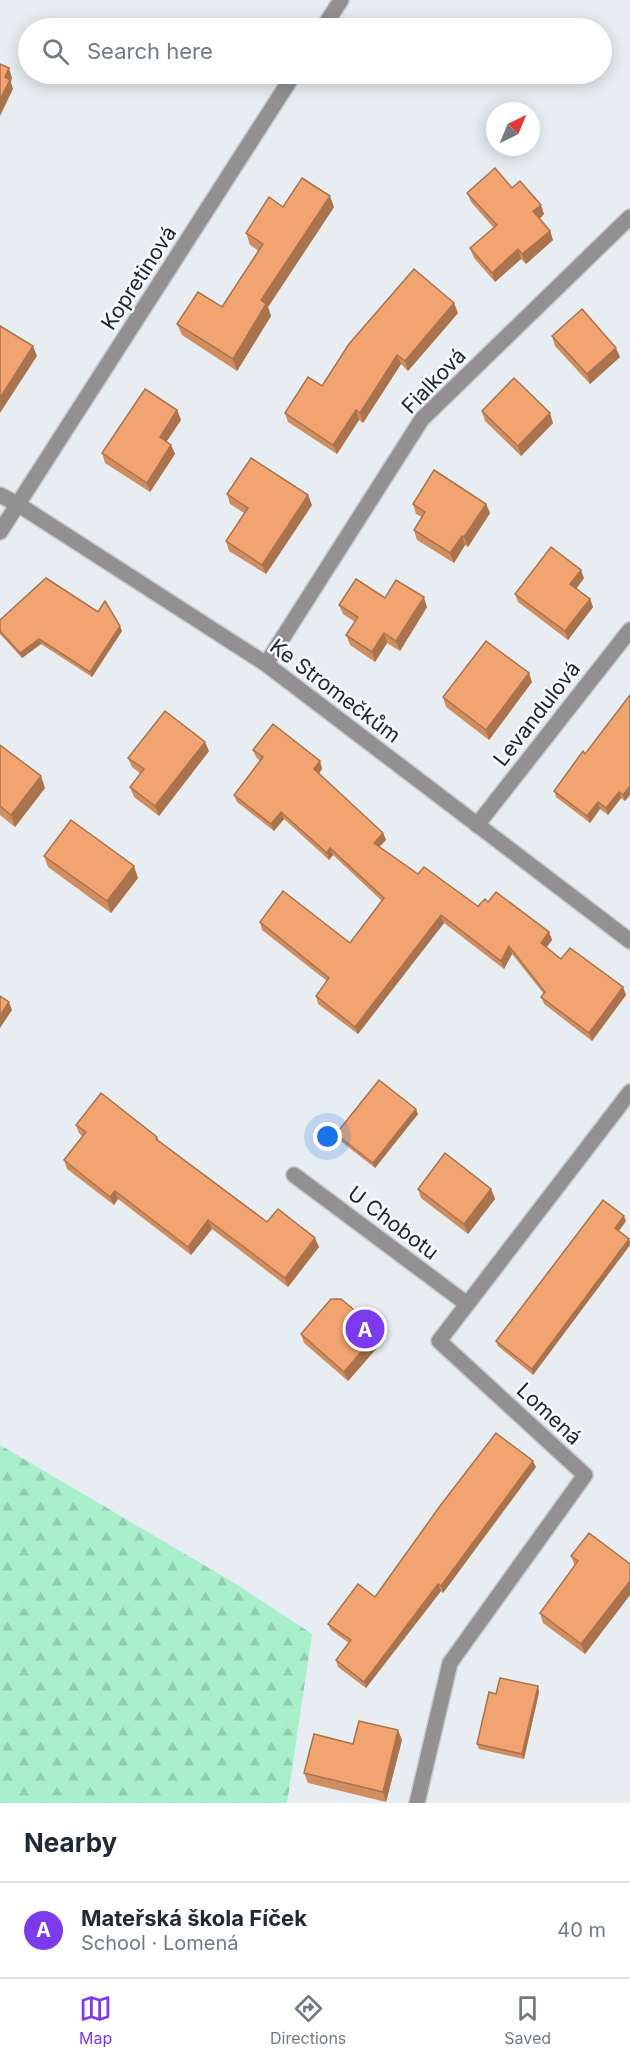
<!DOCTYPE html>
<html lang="en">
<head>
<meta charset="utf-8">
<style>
  body { margin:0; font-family:Inter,sans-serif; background:#f2f2f3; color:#1f2937 }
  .compass { position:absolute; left:486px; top:102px; width:54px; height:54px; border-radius:50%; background:#fff; box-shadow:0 3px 15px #0003; rotate:43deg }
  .you { position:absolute; left:328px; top:1137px; width:21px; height:21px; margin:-15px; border:4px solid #fff; border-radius:50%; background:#1a73e8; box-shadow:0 0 0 9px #1a73e833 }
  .badge { display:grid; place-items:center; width:39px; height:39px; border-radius:50%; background:#7c3aed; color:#fff; font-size:20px; font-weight:700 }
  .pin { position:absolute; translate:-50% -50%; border:3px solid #fff; box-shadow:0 2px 6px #0006 }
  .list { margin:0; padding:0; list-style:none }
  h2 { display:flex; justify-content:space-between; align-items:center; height:78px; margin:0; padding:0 24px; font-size:26px }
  h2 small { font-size:20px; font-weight:400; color:#747a83 }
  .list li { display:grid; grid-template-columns:39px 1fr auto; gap:18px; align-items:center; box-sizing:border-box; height:96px; padding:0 24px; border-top:2px solid #e0e1e3 }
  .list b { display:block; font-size:22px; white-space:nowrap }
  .list p { margin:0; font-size:20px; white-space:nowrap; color:#747a83 }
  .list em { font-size:20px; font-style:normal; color:#747a83 }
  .icon { flex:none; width:33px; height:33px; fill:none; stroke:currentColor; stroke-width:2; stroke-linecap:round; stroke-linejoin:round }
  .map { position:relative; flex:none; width:630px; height:1803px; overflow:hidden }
  .search { position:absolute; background:#fff; box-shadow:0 3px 15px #0003; left:18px; right:18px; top:18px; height:66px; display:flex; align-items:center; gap:15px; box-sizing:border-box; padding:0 21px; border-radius:33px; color:#747a83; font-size:22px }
  .sheet { height:174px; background:#fff }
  nav { display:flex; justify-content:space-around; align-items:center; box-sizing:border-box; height:84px; border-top:2px solid #e0e1e3; background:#fff; font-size:16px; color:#747a83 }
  nav a { display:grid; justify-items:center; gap:3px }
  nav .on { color:#7c3aed }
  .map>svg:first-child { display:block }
</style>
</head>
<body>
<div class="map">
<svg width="630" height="1803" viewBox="0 0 630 1803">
  <defs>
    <pattern id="forest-firs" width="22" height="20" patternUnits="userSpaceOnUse" patternTransform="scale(1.5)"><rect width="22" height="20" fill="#a8efcc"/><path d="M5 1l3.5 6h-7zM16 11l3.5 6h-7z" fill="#90cdaf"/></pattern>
  </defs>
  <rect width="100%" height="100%" fill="#e8edf1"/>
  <!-- forest -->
  <polygon fill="url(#forest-firs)" points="0,1445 236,1584 312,1634 287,1803 0,1803"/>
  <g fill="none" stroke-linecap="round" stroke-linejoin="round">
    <defs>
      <g id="minor">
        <polyline points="323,28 341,0"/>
        <polyline points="0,495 19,505 266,664 630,941"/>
        <polyline points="0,532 294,74"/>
        <polyline points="266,664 422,419 630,217"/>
        <polyline points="477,825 630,630"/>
        <polyline points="294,1175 467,1304"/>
        <polyline points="417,1803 450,1663 585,1475 439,1341 630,1092"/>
      </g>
    </defs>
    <!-- minor casing -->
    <use href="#minor" stroke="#c5c9cd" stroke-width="18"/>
    <!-- minor -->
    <use href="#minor" stroke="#939091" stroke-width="15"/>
  </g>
  <!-- wall -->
  <g fill="#cf8d60">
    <polygon points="512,188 544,214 540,219 550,231 553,240 526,264 521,259 495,282 474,258 470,248 494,228 471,202 467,193"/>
    <polygon points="283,207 334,207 268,307 271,316 237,371 182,335 177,324 222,307 259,251 250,245 246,233"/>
    <polygon points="458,313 408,371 401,364 363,423 359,420 337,454 288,422 285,413 322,386"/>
    <polygon points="552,336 620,357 590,384 555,346"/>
    <polygon points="177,410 181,420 166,442 171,445 175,454 150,492 105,463 102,453"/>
    <polygon points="482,411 553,423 521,456 485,421"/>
    <polygon points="227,494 312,505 266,574 229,551 226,541 244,513 230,504"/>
    <polygon points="413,504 486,504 490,513 468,547 465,545 454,563 417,540 414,530 422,517 416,514"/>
    <polygon points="584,578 576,589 590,599 593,607 568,640 518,602 515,594"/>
    <polygon points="385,598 427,607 400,651 387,643 375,662 350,645 346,635 355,622 343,614 339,605"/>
    <polygon points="0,620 122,631 92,677 41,644 22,658 0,634"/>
    <polygon points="532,682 489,740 446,707 443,697"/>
    <polygon points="630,695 630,795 625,801 621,798 608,815 600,809 590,823 556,797 554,791 585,754"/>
    <polygon points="0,745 45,788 15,827 0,815"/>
    <polygon points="253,750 320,761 322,769 319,773 383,833 386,840 379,847 418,874 478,907 488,902 549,932 552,940 546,947 561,959 623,987 626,995 592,1041 544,1004 541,997 544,994 512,954 504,969 444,923 358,1034 318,1004 316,996 327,981 262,930 260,922 350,943 382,901 333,855 329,860 284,819 274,831 237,802 234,795 260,761 256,757"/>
    <polygon points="209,751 159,816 134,797 130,787 141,774 132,767 128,758"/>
    <polygon points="44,856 138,878 111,913 48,867"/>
    <polygon points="418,1114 375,1168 338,1139 336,1134"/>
    <polygon points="76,1125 157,1137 159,1141 267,1222 319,1247 288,1287 212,1229 191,1255 118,1199 114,1205 67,1169 64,1160 82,1136 79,1133"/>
    <polygon points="418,1189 491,1189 495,1199 468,1234 421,1198"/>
    <polygon points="626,1221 619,1231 630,1241 630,1245 533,1375 498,1346 496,1341"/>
    <polygon points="379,1331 383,1341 348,1381 304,1343 301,1334"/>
    <polygon points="536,1467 443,1593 441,1591 366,1688 338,1667 336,1660 349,1643 331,1630 328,1624 375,1597"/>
    <polygon points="571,1556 630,1564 630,1595 585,1654 543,1623 540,1613 575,1566"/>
    <polygon points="539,1692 524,1759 479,1749 477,1744 496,1694"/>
    <polygon points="402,1740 386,1802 308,1783 304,1773 353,1744"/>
  </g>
  <!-- shaded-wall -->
  <g fill="#a9734e">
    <polygon points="9,68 12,78 11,82 13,89 0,116 0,99 5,77"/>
    <polygon points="330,196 334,207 268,307 271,316 237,371 233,359 261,300"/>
    <polygon points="541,205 544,214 537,221 533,211"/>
    <polygon points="550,231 553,240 526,264 522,254"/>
    <polygon points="518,249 521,259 495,282 492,273"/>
    <polygon points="454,303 458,313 408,371 405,361"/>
    <polygon points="33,346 37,356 0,413 0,398"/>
    <polygon points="616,348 620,357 590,384 587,374"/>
    <polygon points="397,355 401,364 363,423 360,413"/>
    <polygon points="177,410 181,420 163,447 160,437"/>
    <polygon points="356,410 359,420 337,454 333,445"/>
    <polygon points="550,413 553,423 521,456 518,446"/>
    <polygon points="171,445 175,454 150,492 147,483"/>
    <polygon points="308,495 312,505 266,574 262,565"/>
    <polygon points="486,504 490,513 468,547 464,537"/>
    <polygon points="462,536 465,545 454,563 450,553"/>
    <polygon points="581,570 584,578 573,593 570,584"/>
    <polygon points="424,597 427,607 400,651 396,641"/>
    <polygon points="590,599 593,607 568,640 565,631"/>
    <polygon points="120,626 122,631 92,677 90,672"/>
    <polygon points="384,633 387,643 375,662 372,652"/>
    <polygon points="39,639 41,644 22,658 20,653"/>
    <polygon points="529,673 532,682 489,740 486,730"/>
    <polygon points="205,742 209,751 159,816 155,806"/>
    <polygon points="320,761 322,769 317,776 314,769"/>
    <polygon points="41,776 45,788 15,827 11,815"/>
    <polygon points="630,786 630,795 625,801 623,795"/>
    <polygon points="619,792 621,798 608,815 606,808"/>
    <polygon points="598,802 600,809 590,823 587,816"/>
    <polygon points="281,812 284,819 274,831 271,824"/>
    <polygon points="383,833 386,840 376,850 374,843"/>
    <polygon points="330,848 333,855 329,860 327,853"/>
    <polygon points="134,866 138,878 111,913 107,901"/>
    <polygon points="441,915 444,923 358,1034 355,1027"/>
    <polygon points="549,932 552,940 544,951 541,943"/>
    <polygon points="509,946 512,954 504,969 501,961"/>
    <polygon points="623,987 626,995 592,1041 589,1033"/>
    <polygon points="9,1002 12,1010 0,1028 0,1016"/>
    <polygon points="416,1109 418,1114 375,1168 373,1163"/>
    <polygon points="491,1189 495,1199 468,1234 464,1224"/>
    <polygon points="115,1191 118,1199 114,1205 110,1197"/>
    <polygon points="624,1216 626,1221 617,1233 615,1228"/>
    <polygon points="208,1220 212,1229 191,1255 188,1247"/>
    <polygon points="315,1238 319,1247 288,1287 285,1278"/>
    <polygon points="629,1239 630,1245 533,1375 532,1369"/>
    <polygon points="379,1331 383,1341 348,1381 344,1372"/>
    <polygon points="533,1461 536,1467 443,1593 441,1586"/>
    <polygon points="630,1581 630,1595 585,1654 581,1644"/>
    <polygon points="438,1584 441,1591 366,1688 364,1682"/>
    <polygon points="538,1686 539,1692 524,1759 522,1754"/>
    <polygon points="398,1730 402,1740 386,1802 383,1792"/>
  </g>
  <!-- building -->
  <g fill="#f1a470" stroke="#a9734e" stroke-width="1.5">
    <polygon points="0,64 9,68 5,77 10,80 0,99"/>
    <polygon points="495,168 512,188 520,181 541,205 533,211 550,231 522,254 518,249 492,273 470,248 497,225 467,193"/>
    <polygon points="302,178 330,196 261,300 266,304 233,359 177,324 198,292 222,307 263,244 246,233 269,197 283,207"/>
    <polygon points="414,269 454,303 405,361 397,355 360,413 356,410 333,445 285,413 308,377 322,386 349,344"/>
    <polygon points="582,309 616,348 587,374 552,336"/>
    <polygon points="0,326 33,346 0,398"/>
    <polygon points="514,378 550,413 518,446 482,411"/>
    <polygon points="145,389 177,410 160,437 171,445 147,483 102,453"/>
    <polygon points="251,458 308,495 262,565 226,541 248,508 227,494"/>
    <polygon points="434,470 486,504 464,537 462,536 450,553 414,530 425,512 413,504"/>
    <polygon points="551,547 581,570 570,584 590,599 565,631 515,594"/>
    <polygon points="46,578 98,612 105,601 120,626 90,672 39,639 20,653 0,631 0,620"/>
    <polygon points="356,579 385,598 396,580 424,597 396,641 384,633 372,652 346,635 358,617 339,605"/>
    <polygon points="486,641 529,673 486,730 443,697"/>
    <polygon points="630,695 630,786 623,795 619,792 606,808 598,802 587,816 554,791 583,751 585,754"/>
    <polygon points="165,711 205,742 155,806 130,787 144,769 128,758"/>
    <polygon points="273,724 320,761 314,769 383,833 374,843 418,874 424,867 479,907 478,906 485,899 488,902 496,892 549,932 541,943 561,959 570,948 623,987 589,1033 541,997 545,992 509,946 501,961 441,915 355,1027 316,996 329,978 260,922 283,891 350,943 384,898 330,848 327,853 281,812 271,824 234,795 263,757 253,750"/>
    <polygon points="0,745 41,776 11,815 0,806"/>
    <polygon points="71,820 134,866 107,901 44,856"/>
    <polygon points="0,996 9,1002 0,1016"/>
    <polygon points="379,1080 416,1109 373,1163 336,1134"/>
    <polygon points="101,1093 157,1137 156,1139 267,1222 278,1209 315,1238 285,1278 208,1220 188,1247 115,1191 110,1197 64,1160 86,1132 76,1125"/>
    <polygon points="445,1153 491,1189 464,1224 418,1189"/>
    <polygon points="603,1200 624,1216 615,1228 629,1239 532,1369 496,1341"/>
    <polygon points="331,1299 341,1299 379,1331 344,1372 301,1334"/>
    <polygon points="496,1433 533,1461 441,1586 438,1584 364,1682 336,1660 351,1640 328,1624 358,1584 375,1597 440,1506"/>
    <polygon points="589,1533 630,1564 630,1581 581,1644 540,1613 578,1561 571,1556"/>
    <polygon points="500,1678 538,1686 522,1754 477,1744 489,1692 496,1694"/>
    <polygon points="359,1721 398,1730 383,1792 304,1773 314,1734 353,1744"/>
  </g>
  <g text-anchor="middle" stroke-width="5" stroke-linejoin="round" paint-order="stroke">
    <!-- street labels -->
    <g font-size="21" fill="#242627" stroke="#f5faff">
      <text transform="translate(139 278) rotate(-57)" y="7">Kopretinová</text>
      <text transform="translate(434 381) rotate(-46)" y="7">Fialková</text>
      <text transform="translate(335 691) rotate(37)" y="7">Ke Stromečkům</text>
      <text transform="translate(537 714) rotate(-52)" y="7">Levandulová</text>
      <text transform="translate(393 1223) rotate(37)" y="7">U Chobotu</text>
      <text transform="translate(549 1414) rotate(43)" y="7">Lomená</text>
    </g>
  </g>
</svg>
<svg class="compass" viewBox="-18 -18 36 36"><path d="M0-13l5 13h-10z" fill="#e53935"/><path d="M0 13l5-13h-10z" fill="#747a83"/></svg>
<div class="you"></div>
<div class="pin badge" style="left:365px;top:1329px">A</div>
<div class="search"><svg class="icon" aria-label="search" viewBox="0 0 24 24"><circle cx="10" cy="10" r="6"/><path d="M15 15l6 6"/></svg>Search here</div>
</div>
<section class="sheet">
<h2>Nearby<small></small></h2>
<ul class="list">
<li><span class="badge">A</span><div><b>Mateřská škola Fíček</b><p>School · Lomená</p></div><em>40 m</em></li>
</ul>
</section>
<nav>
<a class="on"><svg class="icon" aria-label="map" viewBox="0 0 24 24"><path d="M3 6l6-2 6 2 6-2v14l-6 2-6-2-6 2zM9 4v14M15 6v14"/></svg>Map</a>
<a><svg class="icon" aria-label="directions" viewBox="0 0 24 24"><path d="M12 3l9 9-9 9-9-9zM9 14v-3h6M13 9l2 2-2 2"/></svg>Directions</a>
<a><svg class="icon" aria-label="saved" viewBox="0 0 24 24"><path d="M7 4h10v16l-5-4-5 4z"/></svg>Saved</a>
</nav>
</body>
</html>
